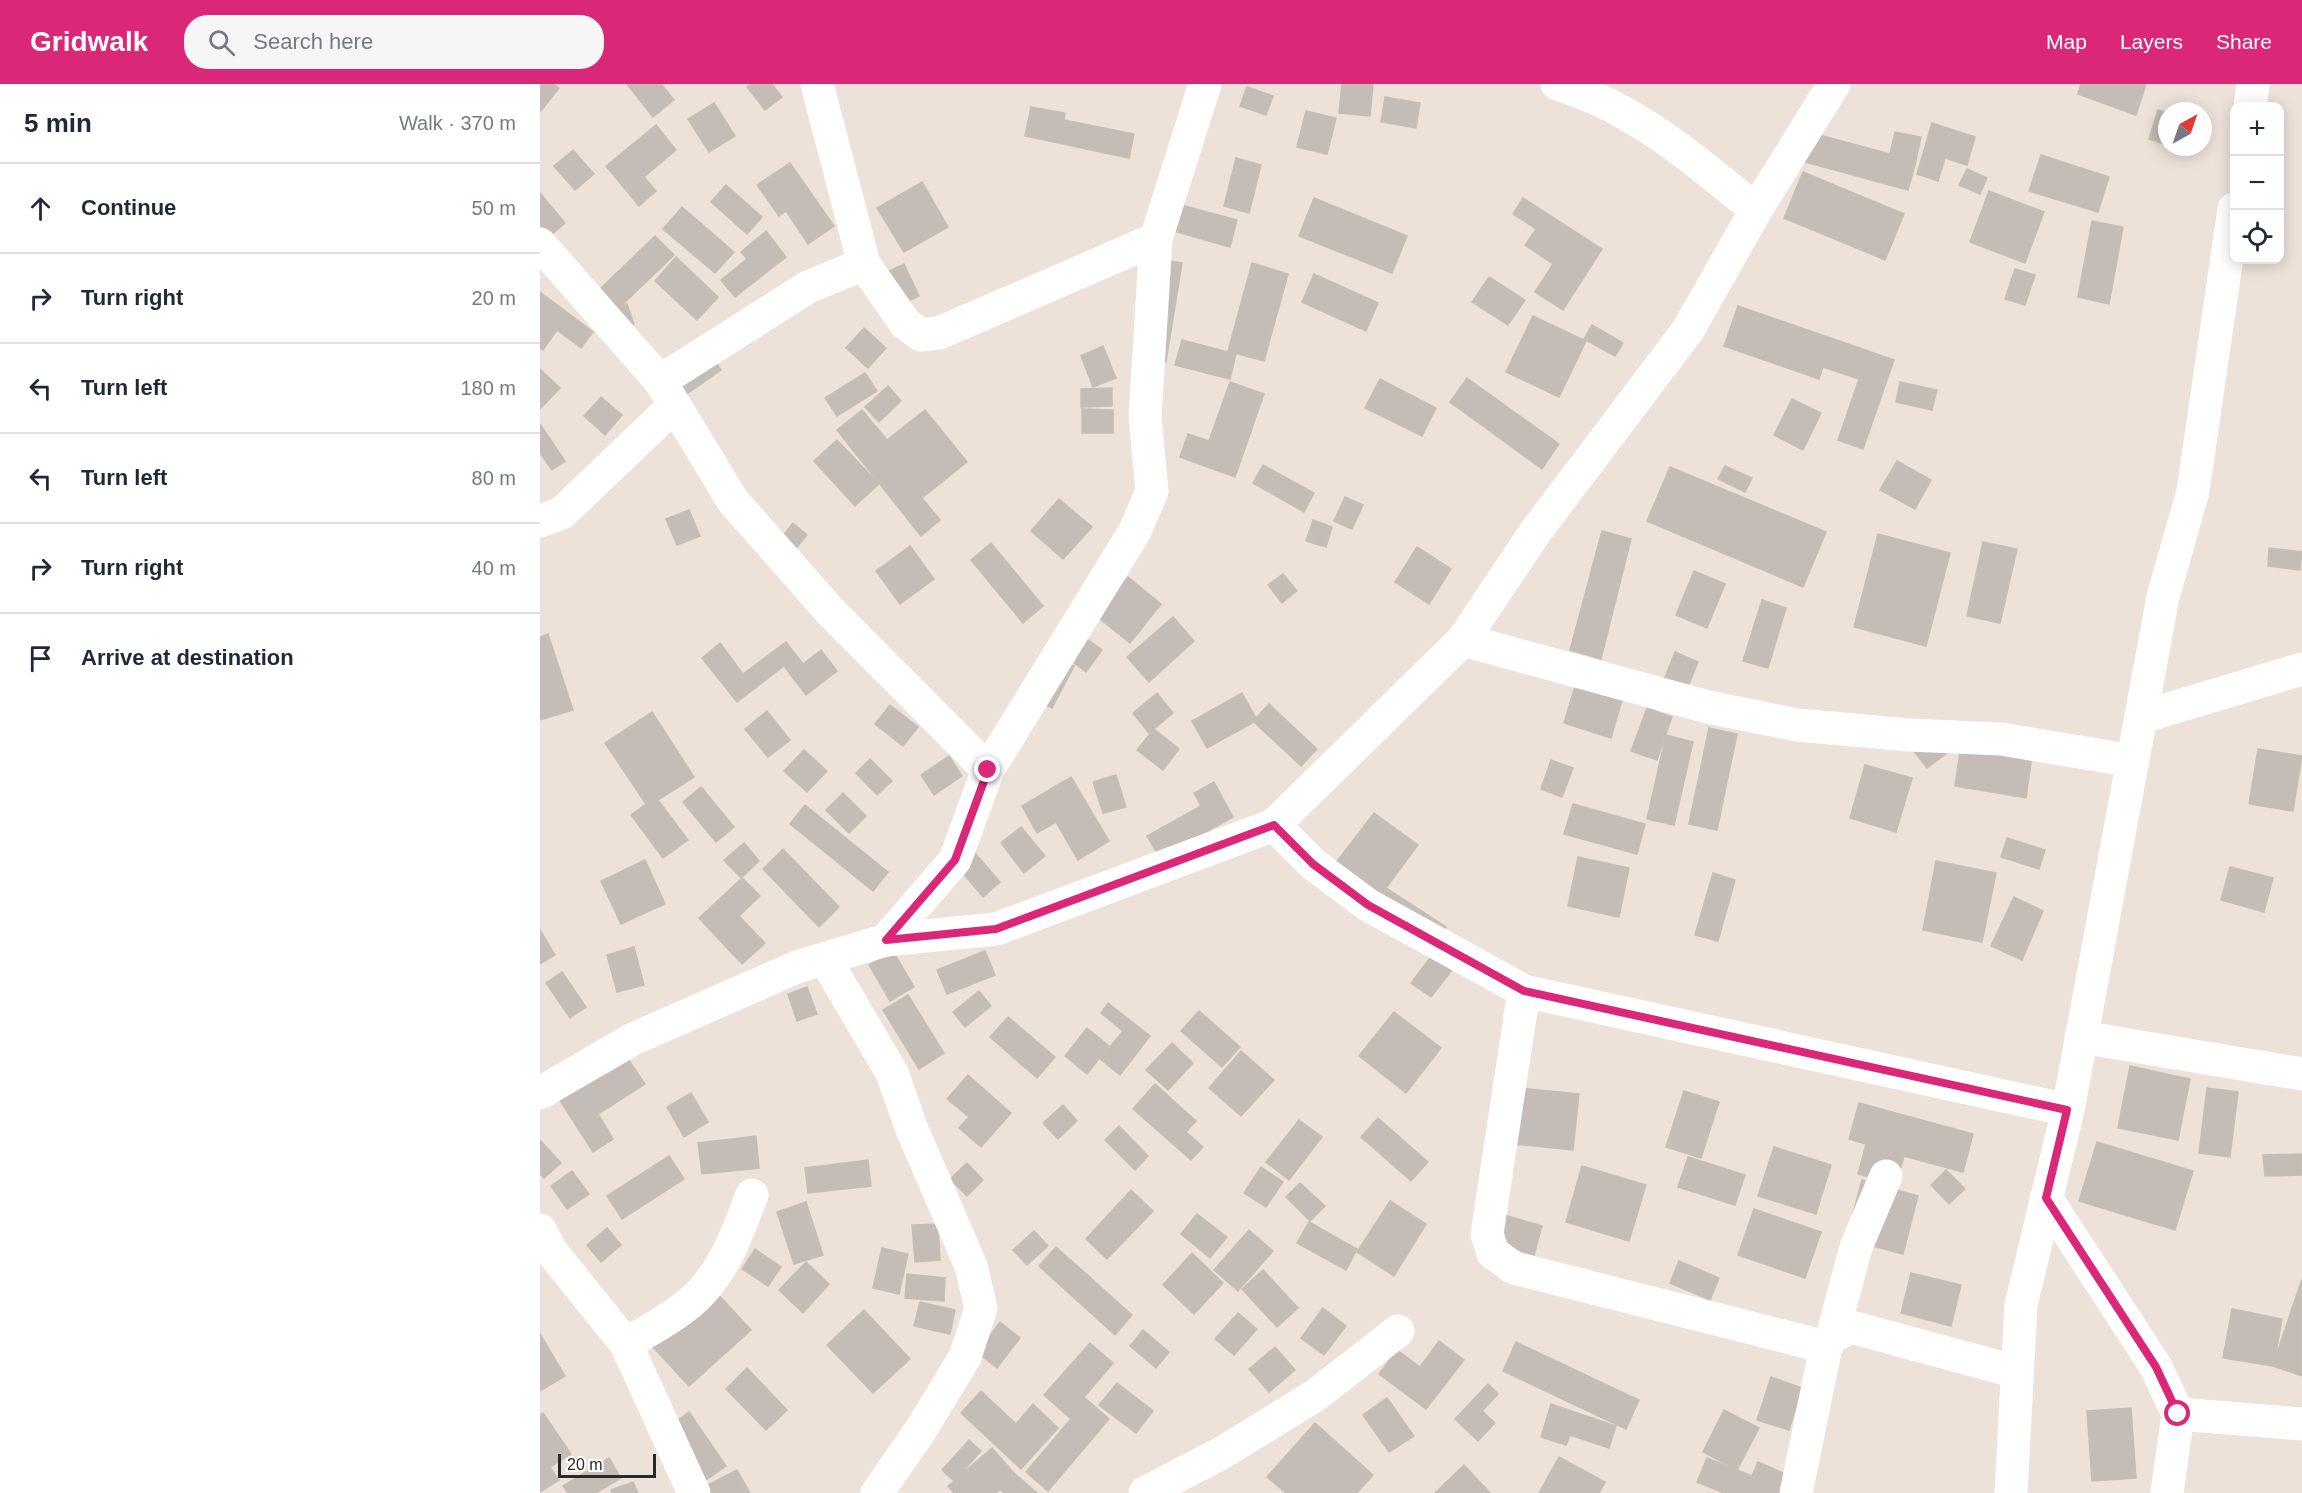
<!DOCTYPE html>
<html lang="en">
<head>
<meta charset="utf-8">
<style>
  body { margin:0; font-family:Helvetica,sans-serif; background:#f6f6f7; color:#1f2937 }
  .controls { position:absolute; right:18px; top:18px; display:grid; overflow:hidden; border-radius:12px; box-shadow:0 3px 15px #0003 }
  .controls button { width:54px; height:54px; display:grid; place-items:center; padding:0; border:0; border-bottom:2px solid #e0e1e3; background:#fff; color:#1f2937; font:30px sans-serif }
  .compass { position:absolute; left:1618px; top:18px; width:54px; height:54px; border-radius:50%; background:#fff; box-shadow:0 3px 15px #0003; rotate:40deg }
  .scale { position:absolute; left:18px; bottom:15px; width:98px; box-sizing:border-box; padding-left:6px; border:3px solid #292929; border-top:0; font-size:16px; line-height:21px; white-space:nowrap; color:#292929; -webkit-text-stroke:4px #fff; paint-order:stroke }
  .stop { position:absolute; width:18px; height:18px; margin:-14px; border:4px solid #db2777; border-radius:50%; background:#fff }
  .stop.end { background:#db2777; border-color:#fff; box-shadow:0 2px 6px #0008 }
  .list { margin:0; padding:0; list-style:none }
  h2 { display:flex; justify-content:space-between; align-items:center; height:78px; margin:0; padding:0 24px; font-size:26px }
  h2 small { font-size:20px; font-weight:400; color:#747a83 }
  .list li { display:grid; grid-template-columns:39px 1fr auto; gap:18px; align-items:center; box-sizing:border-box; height:90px; padding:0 24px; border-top:2px solid #e0e1e3 }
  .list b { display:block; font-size:22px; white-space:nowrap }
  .list em { font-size:20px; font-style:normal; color:#747a83 }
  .icon { flex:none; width:33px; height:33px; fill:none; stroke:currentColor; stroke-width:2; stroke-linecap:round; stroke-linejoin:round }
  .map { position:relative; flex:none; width:1762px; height:1409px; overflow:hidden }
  header { display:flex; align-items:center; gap:36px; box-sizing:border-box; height:84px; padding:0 30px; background:#db2777; color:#fff }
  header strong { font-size:28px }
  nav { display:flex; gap:33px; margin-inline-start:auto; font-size:21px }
  .search { width:420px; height:54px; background:#f6f6f7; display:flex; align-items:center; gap:15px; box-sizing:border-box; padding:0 21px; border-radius:24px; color:#747a83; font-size:22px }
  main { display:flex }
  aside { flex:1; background:#fff }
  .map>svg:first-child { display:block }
</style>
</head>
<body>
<header>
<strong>Gridwalk</strong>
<div class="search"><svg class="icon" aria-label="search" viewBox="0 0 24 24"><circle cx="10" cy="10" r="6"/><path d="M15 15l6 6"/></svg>Search here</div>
<nav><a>Map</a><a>Layers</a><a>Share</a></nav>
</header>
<main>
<aside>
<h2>5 min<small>Walk · 370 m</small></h2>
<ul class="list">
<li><svg class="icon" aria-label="ahead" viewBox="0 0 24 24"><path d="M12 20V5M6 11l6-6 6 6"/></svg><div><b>Continue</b></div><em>50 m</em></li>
<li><svg class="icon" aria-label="right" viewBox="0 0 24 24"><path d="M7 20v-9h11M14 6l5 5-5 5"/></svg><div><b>Turn right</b></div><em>20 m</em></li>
<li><svg class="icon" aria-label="left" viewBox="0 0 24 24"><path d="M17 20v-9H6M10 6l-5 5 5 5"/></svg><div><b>Turn left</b></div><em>180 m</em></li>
<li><svg class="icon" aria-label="left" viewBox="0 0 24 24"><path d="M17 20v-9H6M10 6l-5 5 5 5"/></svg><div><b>Turn left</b></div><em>80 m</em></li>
<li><svg class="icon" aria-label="right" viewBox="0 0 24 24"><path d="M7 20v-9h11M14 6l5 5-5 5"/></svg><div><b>Turn right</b></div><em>40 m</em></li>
<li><svg class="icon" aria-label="arrive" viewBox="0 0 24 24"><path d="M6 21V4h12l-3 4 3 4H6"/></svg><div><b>Arrive at destination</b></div></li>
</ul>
</aside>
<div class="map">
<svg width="1762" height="1409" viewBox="0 0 1762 1409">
  <rect width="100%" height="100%" fill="#ece2d9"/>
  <!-- building -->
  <g fill="#c4bcb6" stroke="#c7beb3" stroke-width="1.5">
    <polygon points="0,0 14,0 19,4 0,28"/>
    <polygon points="87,0 121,0 134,16 113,33"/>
    <polygon points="211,0 232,0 242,13 225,26 207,3"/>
    <polygon points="802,0 833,0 830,32 799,29"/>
    <polygon points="1541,0 1606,0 1596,31 1538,10"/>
    <polygon points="707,3 733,12 726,31 700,22"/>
    <polygon points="845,13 880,19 876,44 841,38"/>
    <polygon points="174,19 195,52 169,68 148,35"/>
    <polygon points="491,23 525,29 524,36 594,50 589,74 485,52"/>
    <polygon points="1618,26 1627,29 1627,61 1609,55"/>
    <polygon points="766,27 796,34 787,70 757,63"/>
    <polygon points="1392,39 1435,53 1427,81 1405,74 1398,97 1377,90"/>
    <polygon points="116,41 136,66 104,93 116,107 99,122 66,82"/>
    <polygon points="1261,46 1350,70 1355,48 1381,53 1376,76 1372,76 1376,77 1368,106 1254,75"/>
    <polygon points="33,66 54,90 35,106 14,82"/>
    <polygon points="1501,71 1569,93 1558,128 1489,107"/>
    <polygon points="696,74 721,81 709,129 684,122"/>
    <polygon points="250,79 294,142 268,160 246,127 239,132 217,101"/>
    <polygon points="1427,85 1447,94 1440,110 1419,101"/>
    <polygon points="1263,88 1364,130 1345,176 1244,134"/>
    <polygon points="382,98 408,143 364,168 337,124"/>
    <polygon points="186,101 222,133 207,150 171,118"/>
    <polygon points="1449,107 1504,128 1485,179 1430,158"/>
    <polygon points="0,109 25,139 9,153 0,142"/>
    <polygon points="774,114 867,152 852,189 759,152"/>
    <polygon points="983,114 1062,165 1023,226 995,208 1013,180 985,161 996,145 973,130"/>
    <polygon points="623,116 697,136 690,163 616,142"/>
    <polygon points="142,123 194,168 175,189 123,145"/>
    <polygon points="1552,137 1583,143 1569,220 1538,213"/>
    <polygon points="226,147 246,173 195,213 181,196 207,175 201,168"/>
    <polygon points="115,152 134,171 81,222 87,220 94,240 77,247 57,208"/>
    <polygon points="136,173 178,213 157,236 115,197"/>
    <polygon points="609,174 642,179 626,278 593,272"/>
    <polygon points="712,179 748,190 724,277 688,267"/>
    <polygon points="364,180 379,212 347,227 332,195"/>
    <polygon points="1475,185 1495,191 1485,221 1465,215"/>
    <polygon points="774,190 838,219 826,247 762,218"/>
    <polygon points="949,193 985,216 968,241 932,218"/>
    <polygon points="0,208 53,248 41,264 17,246 3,266 0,264"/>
    <polygon points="1198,222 1354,276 1323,365 1298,356 1319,295 1283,283 1279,295 1184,262"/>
    <polygon points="993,232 1046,257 1019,313 966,288"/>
    <polygon points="1052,241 1083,259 1075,272 1044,255"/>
    <polygon points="324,244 346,264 328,284 306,264"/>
    <polygon points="642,256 696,270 690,295 635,281"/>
    <polygon points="563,262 576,294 553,303 541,272"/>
    <polygon points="166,264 181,286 141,314 126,291"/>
    <polygon points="0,285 20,304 0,325"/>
    <polygon points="325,289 337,307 297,332 285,314"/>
    <polygon points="927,294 1019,360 1002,385 910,318"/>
    <polygon points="840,295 896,324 882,352 825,324"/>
    <polygon points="690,298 724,310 695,393 640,373 648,350 669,357"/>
    <polygon points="1360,298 1397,306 1392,326 1356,318"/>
    <polygon points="348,302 361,317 339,338 325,323"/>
    <polygon points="572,304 572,322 541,323 541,305"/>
    <polygon points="61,313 82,331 65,351 44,332"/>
    <polygon points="1252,315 1281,329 1263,366 1234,351"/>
    <polygon points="542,325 573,326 573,349 542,349"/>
    <polygon points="322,326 347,356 385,326 427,378 382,414 400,436 381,452 297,346"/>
    <polygon points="0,340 25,377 12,386 0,369"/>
    <polygon points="297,356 339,400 315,422 274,377"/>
    <polygon points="1357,377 1391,396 1375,425 1340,406"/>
    <polygon points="723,381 774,409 764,428 713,399"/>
    <polygon points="1185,382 1212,394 1205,408 1178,395"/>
    <polygon points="1130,383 1286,448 1263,503 1107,437"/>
    <polygon points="805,413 823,421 812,445 794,437"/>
    <polygon points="519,415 552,443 523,475 491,447"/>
    <polygon points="149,426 160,452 137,461 126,435"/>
    <polygon points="773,436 792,443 786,463 766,457"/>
    <polygon points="253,439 267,451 248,474 234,463"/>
    <polygon points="1062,447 1091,455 1061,575 1030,566"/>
    <polygon points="1338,450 1410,469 1386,562 1314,543"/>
    <polygon points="1443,458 1477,465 1460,539 1427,532"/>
    <polygon points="451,459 503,522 483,539 431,476"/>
    <polygon points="370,462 394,495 360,520 336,487"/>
    <polygon points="877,463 911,485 889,520 855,498"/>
    <polygon points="1729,464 1762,468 1760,486 1728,482"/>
    <polygon points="1154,487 1185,500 1167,544 1136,531"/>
    <polygon points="743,490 757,507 742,519 728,501"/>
    <polygon points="588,493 621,520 590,559 556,532"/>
    <polygon points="1222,516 1246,524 1228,584 1203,577"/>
    <polygon points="633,533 654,557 609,598 587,573"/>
    <polygon points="532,544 562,566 546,588 516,565"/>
    <polygon points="8,550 33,626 0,636 0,553"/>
    <polygon points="246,558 263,580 281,566 297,587 266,611 244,582 197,618 162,574 180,559 203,590"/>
    <polygon points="1135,568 1158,578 1147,605 1124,596"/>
    <polygon points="510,571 534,582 512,624 489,612"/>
    <polygon points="1035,602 1082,616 1071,654 1024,639"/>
    <polygon points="617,609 633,629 614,645 639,665 623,686 597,666 613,646 609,649 593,629"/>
    <polygon points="702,609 716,634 729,620 777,665 761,682 714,638 667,664 652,637"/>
    <polygon points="350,621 378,643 363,662 335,640"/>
    <polygon points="1107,624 1132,633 1117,676 1091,667"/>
    <polygon points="227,627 250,656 228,673 205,645"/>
    <polygon points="112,628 154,693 118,716 148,756 123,774 91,731 106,720 65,659"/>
    <polygon points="1169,644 1197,650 1177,746 1149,740"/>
    <polygon points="1126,651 1153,658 1134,741 1107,735"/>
    <polygon points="1421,660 1492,671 1486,714 1415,702"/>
    <polygon points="1718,665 1762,672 1753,727 1709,720"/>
    <polygon points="264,666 287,687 267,708 244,687"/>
    <polygon points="1373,666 1407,669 1387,684"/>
    <polygon points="409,672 422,692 394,711 381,691"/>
    <polygon points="330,675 352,697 337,711 316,689"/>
    <polygon points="1011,676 1033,684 1022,713 1001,705"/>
    <polygon points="1325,681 1372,694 1356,748 1310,734"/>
    <polygon points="576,691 586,723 563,729 553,698"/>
    <polygon points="531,693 569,757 538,776 516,738 497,749 482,722"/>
    <polygon points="674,698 693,733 620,774 607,752 661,722 654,709"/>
    <polygon points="161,703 194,743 176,758 143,718"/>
    <polygon points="303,709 326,732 309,749 286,726"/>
    <polygon points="1033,720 1105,740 1097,770 1024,750"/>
    <polygon points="265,721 348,788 333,807 250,740"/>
    <polygon points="834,729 878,761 846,804 906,843 894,862 833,822 842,808 834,818 791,785"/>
    <polygon points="481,743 505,772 484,789 461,759"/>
    <polygon points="1467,754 1505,766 1499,785 1461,773"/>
    <polygon points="204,759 219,777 201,794 184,776"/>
    <polygon points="427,760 460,798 443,813 410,774"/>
    <polygon points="243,765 299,823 279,843 223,785"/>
    <polygon points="1038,773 1089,784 1079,833 1028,822"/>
    <polygon points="105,776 125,820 81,840 61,797"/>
    <polygon points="1396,777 1456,789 1442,858 1383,846"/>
    <polygon points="1690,783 1733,794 1724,828 1681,816"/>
    <polygon points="1173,789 1195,796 1178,857 1155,851"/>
    <polygon points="202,794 220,812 199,832 225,859 202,880 159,834"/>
    <polygon points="1474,813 1503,827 1482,876 1451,862"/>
    <polygon points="0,846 15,871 0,880"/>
    <polygon points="94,863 104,901 77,908 67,871"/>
    <polygon points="353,867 374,903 350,917 329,881"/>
    <polygon points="445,867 455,891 407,910 397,886"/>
    <polygon points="893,870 913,885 891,913 871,899"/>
    <polygon points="22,888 46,923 30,934 6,899"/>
    <polygon points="267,903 277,930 257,937 248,910"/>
    <polygon points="439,907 451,922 425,943 413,928"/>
    <polygon points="368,911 404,969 379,985 343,926"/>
    <polygon points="568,919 610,952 580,991 560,975 583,947 561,929"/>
    <polygon points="659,927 700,963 682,983 641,947"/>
    <polygon points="854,928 901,964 866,1009 819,972"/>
    <polygon points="468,933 515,973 497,994 450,953"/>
    <polygon points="547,944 569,962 547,990 525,972"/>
    <polygon points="632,959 653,979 628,1006 606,986"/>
    <polygon points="701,967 734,996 701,1032 669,1004"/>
    <polygon points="86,972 105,1000 58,1030 73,1055 53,1068 19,1015"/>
    <polygon points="1590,982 1650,995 1638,1056 1578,1044"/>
    <polygon points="428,991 471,1029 441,1063 419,1044 429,1033 407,1015"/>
    <polygon points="615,1000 656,1037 646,1048 663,1063 651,1076 593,1025"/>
    <polygon points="970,1003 1039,1010 1033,1066 965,1059"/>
    <polygon points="1667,1004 1698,1008 1690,1073 1659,1069"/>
    <polygon points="1144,1007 1179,1018 1161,1074 1126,1063"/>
    <polygon points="151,1009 168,1038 144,1053 127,1023"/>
    <polygon points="1319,1019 1433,1050 1423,1088 1364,1072 1356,1100 1318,1090 1326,1060 1309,1055"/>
    <polygon points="523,1021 537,1037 518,1055 503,1039"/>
    <polygon points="838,1034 888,1078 871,1097 821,1053"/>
    <polygon points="759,1036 782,1053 749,1096 726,1078"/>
    <polygon points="579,1042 608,1072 595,1086 565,1056"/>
    <polygon points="216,1052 219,1084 162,1090 158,1059"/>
    <polygon points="0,1056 21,1079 4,1094 0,1090"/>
    <polygon points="1557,1058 1653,1087 1635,1146 1539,1117"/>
    <polygon points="1234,1063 1291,1081 1276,1130 1218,1112"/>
    <polygon points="1762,1070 1762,1091 1725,1092 1723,1071"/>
    <polygon points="129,1072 144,1095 82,1135 67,1112"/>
    <polygon points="1148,1073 1205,1091 1195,1121 1138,1103"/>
    <polygon points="328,1076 331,1102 268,1109 265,1084"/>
    <polygon points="427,1079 443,1096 427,1112 410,1095"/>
    <polygon points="1042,1082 1106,1101 1089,1157 1026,1138"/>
    <polygon points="721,1083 743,1098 726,1123 704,1109"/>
    <polygon points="1406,1086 1425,1105 1409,1120 1391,1101"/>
    <polygon points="32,1087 49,1110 27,1125 11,1102"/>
    <polygon points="1322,1096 1378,1112 1363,1170 1306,1155"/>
    <polygon points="760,1099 785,1122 770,1137 746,1113"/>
    <polygon points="591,1106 613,1127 567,1175 546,1155"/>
    <polygon points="850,1117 886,1140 854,1192 817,1168"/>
    <polygon points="266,1118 283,1171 254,1180 237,1128"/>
    <polygon points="1214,1125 1281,1148 1265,1194 1198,1171"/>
    <polygon points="947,1126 1002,1142 994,1171 939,1155"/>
    <polygon points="657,1130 687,1153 670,1174 641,1150"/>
    <polygon points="769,1138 817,1165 806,1186 757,1159"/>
    <polygon points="398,1140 400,1176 375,1178 372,1141"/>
    <polygon points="67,1144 81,1161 61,1178 47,1161"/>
    <polygon points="709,1146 733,1167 698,1207 674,1186"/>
    <polygon points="494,1147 508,1162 487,1181 473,1166"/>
    <polygon points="516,1163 592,1231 575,1251 499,1182"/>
    <polygon points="342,1164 368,1170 359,1210 333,1204"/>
    <polygon points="215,1165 241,1183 228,1202 202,1185"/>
    <polygon points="652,1169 683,1199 654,1230 623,1201"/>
    <polygon points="1139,1177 1179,1194 1170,1216 1130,1199"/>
    <polygon points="266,1178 289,1200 263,1229 239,1206"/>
    <polygon points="723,1186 758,1224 737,1243 702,1205"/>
    <polygon points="1371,1189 1421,1201 1411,1242 1361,1229"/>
    <polygon points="367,1190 405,1194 404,1217 365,1214"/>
    <polygon points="1762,1195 1762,1292 1733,1282 1683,1274 1692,1225 1742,1235 1735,1275"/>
    <polygon points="173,1205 211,1246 149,1302 111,1261"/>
    <polygon points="380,1218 415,1226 410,1250 374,1242"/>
    <polygon points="783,1224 806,1242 784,1271 761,1254"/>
    <polygon points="324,1226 370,1275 333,1309 287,1261"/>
    <polygon points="698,1229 717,1245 694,1271 675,1255"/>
    <polygon points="460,1238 480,1254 457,1284 437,1268"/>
    <polygon points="603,1246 629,1268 616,1284 590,1262"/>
    <polygon points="0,1250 25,1292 0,1307"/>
    <polygon points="899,1257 924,1276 886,1325 839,1290 857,1266 880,1283"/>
    <polygon points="976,1258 1099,1316 1086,1345 963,1287"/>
    <polygon points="550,1259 573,1279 544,1313 569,1335 508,1407 486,1388 531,1335 504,1311"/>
    <polygon points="735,1263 755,1286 729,1308 709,1285"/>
    <polygon points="207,1284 247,1326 226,1346 186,1305"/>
    <polygon points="1231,1293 1262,1304 1249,1346 1217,1336"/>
    <polygon points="577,1299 613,1327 596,1349 559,1321"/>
    <polygon points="948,1300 958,1310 942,1327 955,1339 938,1357 915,1335"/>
    <polygon points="441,1307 476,1340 493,1320 518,1344 481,1385 421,1329"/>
    <polygon points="847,1314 874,1352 849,1368 823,1331"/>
    <polygon points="1011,1320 1076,1342 1069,1364 1030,1351 1026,1361 1001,1353"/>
    <polygon points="1591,1324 1596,1394 1552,1397 1547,1327"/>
    <polygon points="1184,1326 1219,1344 1197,1386 1163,1368"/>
    <polygon points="149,1328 186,1382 166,1396 128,1343"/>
    <polygon points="3,1329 31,1370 10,1383 19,1396 0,1408 0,1331"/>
    <polygon points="775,1339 833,1391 817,1409 746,1409 727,1393"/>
    <polygon points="429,1356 441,1367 417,1394 452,1364 475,1390 497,1409 464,1409 461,1406 467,1400 456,1409 414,1409 408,1402 414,1397 402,1386"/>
    <polygon points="1019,1373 1065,1398 1059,1409 999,1409"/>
    <polygon points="69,1374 81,1394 56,1409 28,1409 23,1402"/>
    <polygon points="1167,1374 1212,1392 1218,1378 1250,1392 1244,1409 1184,1409 1157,1398"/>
    <polygon points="924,1381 950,1409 895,1409"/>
    <polygon points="197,1386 210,1409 162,1409 160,1405"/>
    <polygon points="93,1398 98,1409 72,1409 71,1406"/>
  </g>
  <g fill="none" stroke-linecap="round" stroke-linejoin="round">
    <!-- minor -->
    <g stroke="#fff" stroke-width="33">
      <polyline points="277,0 324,180 365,239 381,251 399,249 616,155"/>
      <path d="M1017,0C1094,23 1155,76 1216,126"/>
      <polyline points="1710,22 1713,0"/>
      <polyline points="0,160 120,297 193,417 291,528 448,686"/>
      <polyline points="120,297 268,203 324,180"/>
      <polyline points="0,437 22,429 134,322"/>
      <polyline points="923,556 1168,623 1257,641 1369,651 1461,655 1593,677"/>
      <polyline points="1602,633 1762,585"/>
      <polyline points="734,741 773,780 828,821 984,907 1528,1026"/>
      <polyline points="346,856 415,776 448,686 595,447 612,407 605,333 616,155 665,0"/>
      <polyline points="285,875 352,989 371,1043 431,1182 441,1224 425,1273 380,1347 337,1409"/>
      <polyline points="984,907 947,1150 953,1169 974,1184 1286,1263"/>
      <polyline points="1541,953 1762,990"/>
      <polyline points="0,1009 93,955 257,883 346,856 456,845 734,741 923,556 996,447 1148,246 1216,126 1294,0"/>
      <polyline points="1506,1114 1616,1283 1638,1330 1627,1409"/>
      <polyline points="0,1146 11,1167 86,1260 154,1409"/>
      <polyline points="1292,1253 1316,1163 1346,1092"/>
      <path d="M86,1260C114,1243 149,1226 169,1199C190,1173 200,1141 212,1111"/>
      <polyline points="1638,1330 1762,1340"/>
      <polyline points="605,1409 680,1370 776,1311 858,1247"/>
      <polyline points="1256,1409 1286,1263 1292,1253 1311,1243 1477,1288"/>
      <polyline points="1471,1409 1481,1221 1528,1026 1623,513 1653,407 1694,125"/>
    </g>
  </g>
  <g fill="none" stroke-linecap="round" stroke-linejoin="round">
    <!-- route -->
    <polyline stroke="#db2777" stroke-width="8" points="448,686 415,776 346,856 456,845 734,741 773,780 828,821 984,907 1527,1026 1506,1114 1616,1283 1638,1330"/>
  </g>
</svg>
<div class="controls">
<button>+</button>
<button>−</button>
<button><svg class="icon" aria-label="locate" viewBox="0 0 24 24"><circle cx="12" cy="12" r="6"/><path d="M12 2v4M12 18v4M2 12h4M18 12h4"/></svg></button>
</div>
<svg class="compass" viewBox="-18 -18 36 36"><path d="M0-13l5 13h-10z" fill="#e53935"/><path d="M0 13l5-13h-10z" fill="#747a83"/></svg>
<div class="scale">20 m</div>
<div class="stop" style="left:1638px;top:1330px"></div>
<div class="stop end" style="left:448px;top:686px"></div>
</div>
</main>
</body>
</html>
